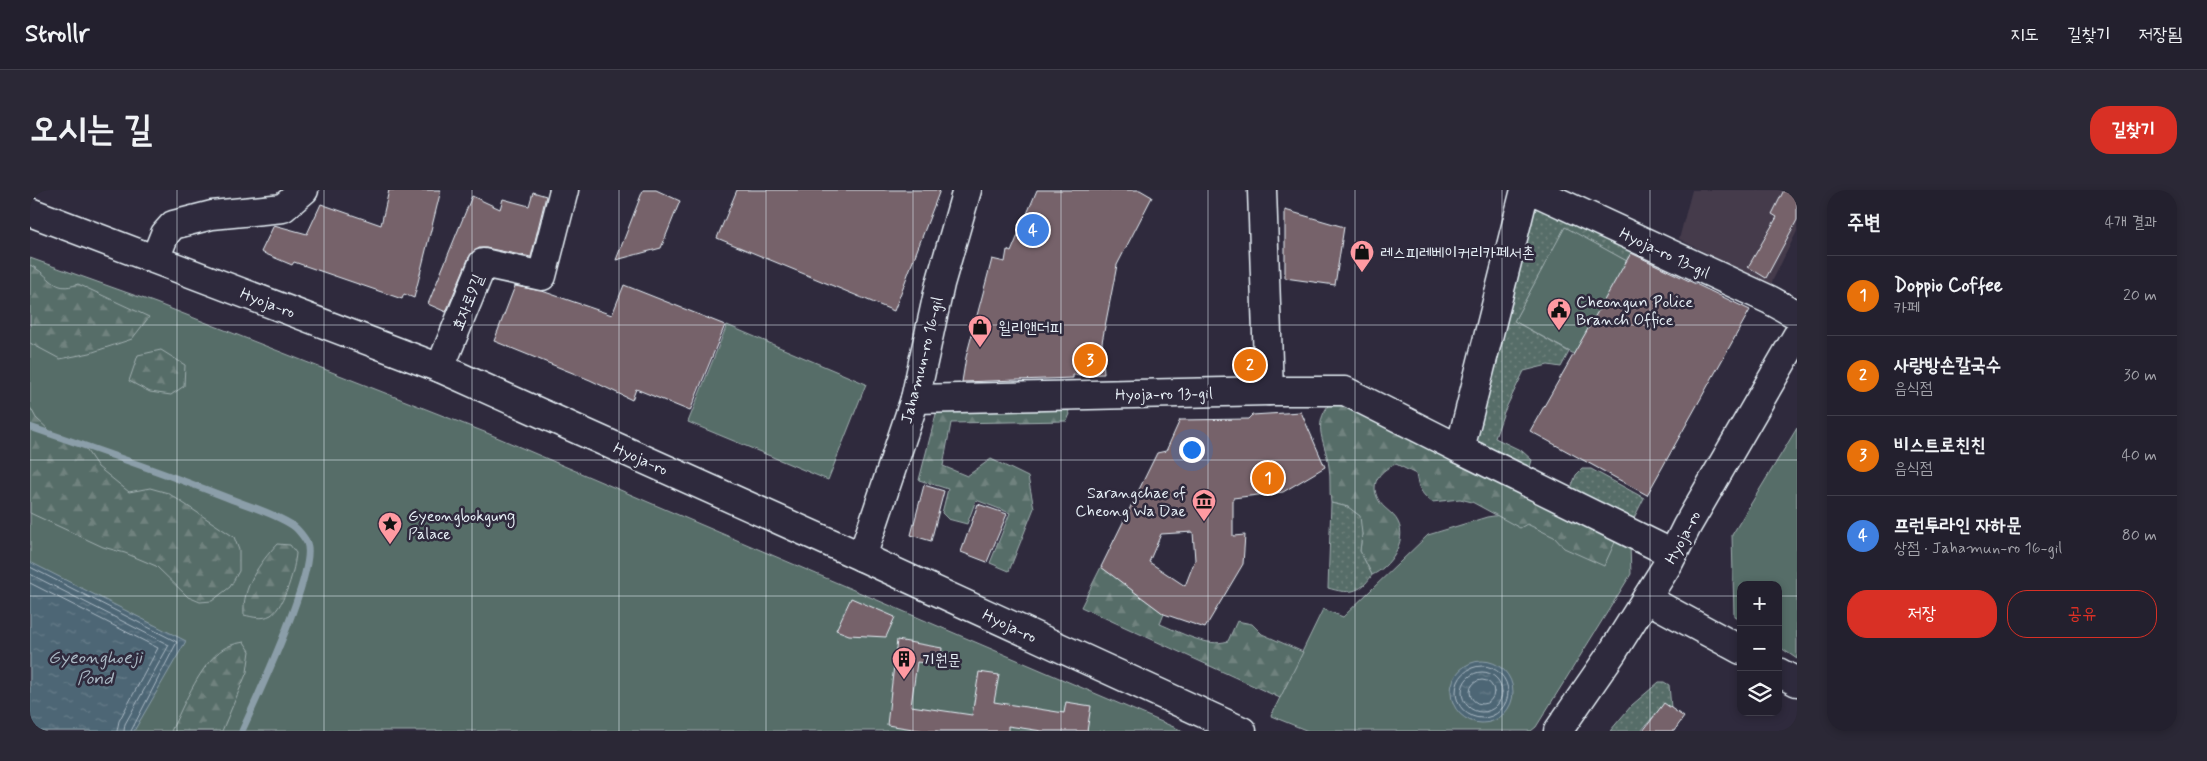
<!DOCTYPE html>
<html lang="ko">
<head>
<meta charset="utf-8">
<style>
  body { margin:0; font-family:Mynerve,"Poor Story",sans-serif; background:#2b2836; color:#f1f3f6 }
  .controls { position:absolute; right:15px; bottom:15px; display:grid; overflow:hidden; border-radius:10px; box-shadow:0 2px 8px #0003 }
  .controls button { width:45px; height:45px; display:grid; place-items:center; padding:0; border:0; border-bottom:1px solid #403e4a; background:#23202e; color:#f1f3f6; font:25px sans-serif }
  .you { position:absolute; left:1161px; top:259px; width:18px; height:18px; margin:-12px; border:4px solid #fff; border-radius:50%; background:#1a73e8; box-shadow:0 0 0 8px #1a73e833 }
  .badge { display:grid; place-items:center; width:32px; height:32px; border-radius:50%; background:#d93025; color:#fff; font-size:16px; font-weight:700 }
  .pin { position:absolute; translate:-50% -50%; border:2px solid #fff; box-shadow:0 1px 5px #0006 }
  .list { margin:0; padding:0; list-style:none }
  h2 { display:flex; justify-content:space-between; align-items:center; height:65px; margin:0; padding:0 20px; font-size:21px }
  h2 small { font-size:16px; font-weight:400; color:#a3a3aa }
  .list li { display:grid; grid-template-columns:32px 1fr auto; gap:15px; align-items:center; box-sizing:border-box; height:80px; padding:0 20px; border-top:1px solid #403e4a }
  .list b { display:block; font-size:19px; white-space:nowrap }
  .list p { margin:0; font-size:16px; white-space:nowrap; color:#a3a3aa }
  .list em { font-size:16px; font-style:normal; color:#a3a3aa }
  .actions { display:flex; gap:10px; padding:15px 20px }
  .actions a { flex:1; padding:11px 0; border:1px solid #d93025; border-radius:20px; text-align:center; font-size:18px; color:#d93025 }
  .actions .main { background:#d93025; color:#fff }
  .icon { flex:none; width:28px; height:28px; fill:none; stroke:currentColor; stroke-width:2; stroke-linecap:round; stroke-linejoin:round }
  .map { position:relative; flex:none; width:1767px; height:541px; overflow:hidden; border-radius:20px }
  header { display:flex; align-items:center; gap:30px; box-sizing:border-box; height:70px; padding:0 25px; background:#23202e; border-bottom:1px solid #403e4a }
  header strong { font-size:24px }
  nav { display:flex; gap:28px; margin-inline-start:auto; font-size:18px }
  .intro { display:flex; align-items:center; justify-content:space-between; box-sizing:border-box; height:120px; padding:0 30px }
  h1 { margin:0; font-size:35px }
  .button { padding:12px 22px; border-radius:20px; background:#d93025; color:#fff; font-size:18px; font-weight:700 }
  main { display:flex; gap:30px; padding:0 30px }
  aside { flex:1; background:#23202e; border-radius:20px; box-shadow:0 2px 8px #0003 }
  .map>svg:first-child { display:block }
</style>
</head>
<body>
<header>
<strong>Strollr</strong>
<nav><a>지도</a><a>길찾기</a><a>저장됨</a></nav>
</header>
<div class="intro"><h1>오시는 길</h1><a class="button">길찾기</a></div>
<main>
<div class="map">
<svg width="1767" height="541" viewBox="0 0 1767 541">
  <defs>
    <pattern id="forest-firs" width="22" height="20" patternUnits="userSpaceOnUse" patternTransform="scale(1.25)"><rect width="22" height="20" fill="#576d68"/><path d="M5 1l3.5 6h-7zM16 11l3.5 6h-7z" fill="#6f827e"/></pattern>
    <pattern id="garden-dots" width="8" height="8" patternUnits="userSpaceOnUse" patternTransform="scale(1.25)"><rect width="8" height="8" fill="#576d68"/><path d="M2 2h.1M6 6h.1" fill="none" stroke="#6f827e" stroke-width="1.8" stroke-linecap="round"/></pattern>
    <pattern id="water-ripples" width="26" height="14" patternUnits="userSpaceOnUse" patternTransform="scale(1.25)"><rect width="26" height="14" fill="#4d6675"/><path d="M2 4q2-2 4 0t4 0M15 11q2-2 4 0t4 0" fill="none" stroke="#677c89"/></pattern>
  </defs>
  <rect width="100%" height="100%" fill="#2f2a3d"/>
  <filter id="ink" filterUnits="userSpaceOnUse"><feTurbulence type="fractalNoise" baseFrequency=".02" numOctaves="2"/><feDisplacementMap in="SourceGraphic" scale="10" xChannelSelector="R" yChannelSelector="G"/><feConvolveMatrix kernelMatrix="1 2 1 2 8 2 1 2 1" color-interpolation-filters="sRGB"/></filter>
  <g filter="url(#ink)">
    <!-- built -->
    <polygon fill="#443b4b" points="1662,0 1767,0 1767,41 1740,96 1649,49"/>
    <!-- green -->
    <g fill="#576d68" stroke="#a0afb0">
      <polygon points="1535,36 1597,71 1544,164 1484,131"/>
      <polygon points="0,68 126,113 457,243 1153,541 0,541"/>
      <polygon points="697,135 836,194 798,290 658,232"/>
      <polygon points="1767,238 1767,469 1748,456 1748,395 1711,395 1711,430 1704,426 1702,345"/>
      <polygon points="1506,320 1600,355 1601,384 1506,537 1501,541 1278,541 1241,526 1293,419 1313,427 1398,345 1457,327"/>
    </g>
    <!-- forest -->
    <g fill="url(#forest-firs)" stroke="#a0afb0">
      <path d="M0,75C21,85 23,104 48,94L119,127L102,149L60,163L30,169L0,153Z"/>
      <polygon points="131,160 155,175 154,196 141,205 120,202 99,191 108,165"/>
      <path d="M1317,211L1586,350L1574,376L1534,358L1524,347L1497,334L1490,338L1442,312L1430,309L1402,312C1391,304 1388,297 1386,284L1366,274C1352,279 1339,292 1348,309C1352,318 1364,323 1368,332C1378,351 1359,378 1342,385L1330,361L1332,344L1318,317L1301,313C1299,301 1301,289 1299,277C1296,252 1281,237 1300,213Z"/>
      <polygon points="1036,216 1040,224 1037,231 921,233 913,276 937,286 961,269 998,287 1004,318 979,381 960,373 980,323 946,310 937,334 918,329 912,323 918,299 889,290 906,224 913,219"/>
      <polygon points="0,217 6,228 21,242 53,255 68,277 99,302 120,298 138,303 204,347 209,360 209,381 200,397 182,411 170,412 158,407 126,376 95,363 73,357 0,323"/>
      <path d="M247,354L260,355L266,363C265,378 255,416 241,425C232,430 223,427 214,425C212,397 229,374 247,354Z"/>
      <path d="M1071,377L1134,424L1130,434C1150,442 1177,458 1198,451L1207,431L1222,434L1232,444L1273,462L1250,508L1051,417Z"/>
      <path d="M214,452L220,461L217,482L192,541H141C153,517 173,466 199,456C203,454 209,453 214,452Z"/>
    </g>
    <!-- garden -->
    <g fill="url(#garden-dots)" stroke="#a0afb0">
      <polygon points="1508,16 1606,55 1597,71 1535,37 1484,131 1539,162 1531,177 1518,175 1494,181 1474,222 1465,248 1492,261 1502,270 1500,277 1489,280 1452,261 1445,249 1501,29"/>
      <polygon points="1552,279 1561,279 1614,308 1601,334 1545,307 1541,298 1546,285"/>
      <path d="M1301,313L1318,317L1330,326L1332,344L1330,361L1342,385C1330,404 1318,404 1298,398Z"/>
      <polygon points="1629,492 1634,492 1639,495 1641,518 1634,514 1611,541 1580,541 1602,515"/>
    </g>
    <!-- water -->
    <g fill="url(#water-ripples)" stroke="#8b9ea9">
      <polygon points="0,372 156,451 104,541 0,541"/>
      <circle cx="1452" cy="502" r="31"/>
    </g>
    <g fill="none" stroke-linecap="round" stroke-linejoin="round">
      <!-- shore -->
      <g stroke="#aab9c4" stroke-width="1">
        <polyline points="0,377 147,452 101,541"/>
        <polyline points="0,384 139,455 95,534 94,541"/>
        <polyline points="0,393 128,458 89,531 87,541"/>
        <circle cx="1452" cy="502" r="26"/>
        <circle cx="1452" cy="502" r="20"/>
        <circle cx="1452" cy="502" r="12"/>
      </g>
      <!-- stream -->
      <path stroke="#8b9ea9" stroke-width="7" d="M0,237C65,259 129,281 193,306C215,315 242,322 262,335C267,338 275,348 277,353C288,379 226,510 212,541"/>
    </g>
    <!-- building -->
    <g fill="#76626b" stroke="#e8f1f8" fill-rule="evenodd">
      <polygon points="359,0 411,0 384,108 374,104 372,109 264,72 262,75 231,62 244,35 277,44 291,14 351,35"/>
      <polygon points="613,0 626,0 650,11 631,58 586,70"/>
      <polygon points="707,0 910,0 864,121 687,48"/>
      <polygon points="1007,0 1110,0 1122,7 1087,75 1072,152 1074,184 1043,185 1043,188 932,192 936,167 962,69 975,72 977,60 981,62"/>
      <polygon points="1754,0 1767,6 1767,30 1736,88 1718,77 1747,27 1742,24"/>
      <polygon points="503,2 516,6 501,67 456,58 449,58 439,67 416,122 398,114 442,6 470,19 473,9 499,16"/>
      <polygon points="1255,20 1314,37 1305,95 1255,88"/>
      <polygon points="1601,63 1720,120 1617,305 1500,241"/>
      <polygon points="594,95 695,135 660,221 606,199 602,210 560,190 464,151 485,96 512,101 582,125"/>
      <path d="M1271,222L1295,277L1253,302L1203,308V346L1215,345L1213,374L1175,438L1134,424L1071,377L1127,263L1136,261L1150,230L1218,229L1222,225ZM1163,342L1165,370L1155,396L1119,372L1131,344Z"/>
      <polygon points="894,295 914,301 901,351 881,345"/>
      <polygon points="948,314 977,324 957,372 931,362"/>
      <polygon points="821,408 865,427 856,447 819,445 806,440"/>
      <polygon points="867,450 912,458 910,475 887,472 881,516 942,525 949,482 969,485 964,512 1034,523 1036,512 1061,516 1057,541 1012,541 978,536 978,541 896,541 857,535"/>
      <polygon points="1634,513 1654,527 1644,541 1613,541"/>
    </g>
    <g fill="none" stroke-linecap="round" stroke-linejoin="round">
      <defs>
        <g id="minor">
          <polyline points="1232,0 1239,201"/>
          <polyline points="1502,0 1740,110 1767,125"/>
          <polyline points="0,22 410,178 832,367 1212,541"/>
          <polyline points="125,69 135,44 143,35 182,25 253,18 274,0"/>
          <polyline points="410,178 453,73 512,86 534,0"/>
          <polyline points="885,209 1239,201 1315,201 1430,259 1495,0"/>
          <polyline points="1430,259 1643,364"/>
          <polyline points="832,367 885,209 910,94 937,0"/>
          <polyline points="1617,409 1711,460"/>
          <polyline points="1748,482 1767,492"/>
          <polyline points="1528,541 1582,463 1638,374 1657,336 1767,146"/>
        </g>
      </defs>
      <!-- minor casing -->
      <use href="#minor" stroke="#e8f1f8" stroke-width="31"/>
      <!-- minor -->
      <use href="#minor" stroke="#2f2a3d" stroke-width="28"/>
    </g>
  </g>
  <!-- grid -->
  <path fill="none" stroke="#e8f1f8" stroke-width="1" stroke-opacity="0.55" d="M147,0V541M294,0V541M442,0V541M589,0V541M736,0V541M883,0V541M1031,0V541M1178,0V541M1325,0V541M1472,0V541M1620,0V541M0,135H1767M0,270H1767M0,406H1711M1748,406H1767"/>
  <!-- icons -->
  <defs>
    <symbol id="shop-pin" viewBox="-11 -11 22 30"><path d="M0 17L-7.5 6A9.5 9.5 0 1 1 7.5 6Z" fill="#ff9aa2" stroke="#2f2a3d"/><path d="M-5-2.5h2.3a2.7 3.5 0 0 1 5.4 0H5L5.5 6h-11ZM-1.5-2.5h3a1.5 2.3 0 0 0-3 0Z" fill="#111"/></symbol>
    <symbol id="civic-pin" viewBox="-11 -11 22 30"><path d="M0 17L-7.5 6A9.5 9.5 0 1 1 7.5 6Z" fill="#ff9aa2" stroke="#2f2a3d"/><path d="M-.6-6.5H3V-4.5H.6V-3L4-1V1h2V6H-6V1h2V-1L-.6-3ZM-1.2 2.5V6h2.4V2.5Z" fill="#111"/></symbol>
    <symbol id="museum-pin" viewBox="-11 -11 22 30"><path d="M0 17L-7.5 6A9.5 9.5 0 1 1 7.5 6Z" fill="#ff9aa2" stroke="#2f2a3d"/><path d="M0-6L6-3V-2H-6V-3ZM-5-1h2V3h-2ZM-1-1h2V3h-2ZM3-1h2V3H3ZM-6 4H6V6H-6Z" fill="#111"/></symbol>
    <symbol id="sight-pin" viewBox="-11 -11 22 30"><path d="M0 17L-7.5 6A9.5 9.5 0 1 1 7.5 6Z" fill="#ff9aa2" stroke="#2f2a3d"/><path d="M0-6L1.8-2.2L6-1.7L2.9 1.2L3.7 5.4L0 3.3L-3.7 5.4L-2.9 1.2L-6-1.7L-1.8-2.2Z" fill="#111"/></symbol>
    <symbol id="building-pin" viewBox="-11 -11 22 30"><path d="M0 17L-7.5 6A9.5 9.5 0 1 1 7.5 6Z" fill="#ff9aa2" stroke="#2f2a3d"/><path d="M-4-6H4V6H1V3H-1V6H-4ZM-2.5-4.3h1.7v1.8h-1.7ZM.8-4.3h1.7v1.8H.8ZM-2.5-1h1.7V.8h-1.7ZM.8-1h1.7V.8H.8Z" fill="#111"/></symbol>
  </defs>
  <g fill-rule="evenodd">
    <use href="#shop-pin" x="1318" y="48" width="28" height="38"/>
    <use href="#civic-pin" x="1515" y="106" width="28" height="38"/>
    <use href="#shop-pin" x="936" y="123" width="28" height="38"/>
    <use href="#museum-pin" x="1160" y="297" width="28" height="38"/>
    <use href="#sight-pin" x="346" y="320" width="28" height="38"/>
    <use href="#building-pin" x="860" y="455" width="28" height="38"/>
  </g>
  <g text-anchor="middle" stroke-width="5" stroke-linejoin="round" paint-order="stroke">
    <!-- poi labels -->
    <g font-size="16" fill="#e8f1f8" stroke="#2f2a3d" text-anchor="start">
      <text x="1350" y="68">레스피레베이커리카페서촌</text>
      <text x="1546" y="117">Cheongun Police<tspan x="1546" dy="18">Branch Office</tspan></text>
      <text x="968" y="143">윌리앤더피</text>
      <text x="1156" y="308" text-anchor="end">Sarangchae of<tspan x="1156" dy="18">Cheong Wa Dae</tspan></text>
      <text x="378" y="331">Gyeongbokgung<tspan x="378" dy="18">Palace</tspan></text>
      <text x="892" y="475">기원문</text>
    </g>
    <!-- street labels -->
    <g font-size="16" fill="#e8f1f8" stroke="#2f2a3d">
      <text transform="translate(1635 62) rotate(25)" y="6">Hyoja-ro 13-gil</text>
      <text transform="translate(238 112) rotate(21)" y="6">Hyoja-ro</text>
      <text transform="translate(437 112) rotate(-68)" y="6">효자로9길</text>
      <text transform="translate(891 170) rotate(-76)" y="6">Jahamun-ro 16-gil</text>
      <text transform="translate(1134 203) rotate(-1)" y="6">Hyoja-ro 13-gil</text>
      <text transform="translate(611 268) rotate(24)" y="6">Hyoja-ro</text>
      <text transform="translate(1652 347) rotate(-62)" y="6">Hyoja-ro</text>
      <text transform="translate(980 435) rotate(25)" y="6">Hyoja-ro</text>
    </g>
    <!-- water labels -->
    <g font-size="18" font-style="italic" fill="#aab9c4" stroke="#2f2a3d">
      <text x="65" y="473">Gyeonghoeji<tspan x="65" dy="21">Pond</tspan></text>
    </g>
  </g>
</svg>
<div class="controls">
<button>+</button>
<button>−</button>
<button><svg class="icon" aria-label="layers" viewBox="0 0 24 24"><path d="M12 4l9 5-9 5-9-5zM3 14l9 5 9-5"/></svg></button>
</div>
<div class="you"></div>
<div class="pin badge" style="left:1238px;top:288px;background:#e8710a">1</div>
<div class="pin badge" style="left:1220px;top:175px;background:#e8710a">2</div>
<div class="pin badge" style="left:1060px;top:170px;background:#e8710a">3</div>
<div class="pin badge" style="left:1003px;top:40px;background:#3f7fe0">4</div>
</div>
<aside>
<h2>주변<small>4개 결과</small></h2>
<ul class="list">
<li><span class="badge" style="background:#e8710a">1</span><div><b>Doppio Coffee</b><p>카페</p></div><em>20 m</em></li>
<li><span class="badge" style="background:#e8710a">2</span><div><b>사랑방손칼국수</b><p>음식점</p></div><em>30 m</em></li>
<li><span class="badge" style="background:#e8710a">3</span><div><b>비스트로친친</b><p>음식점</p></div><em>40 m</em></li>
<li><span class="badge" style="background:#3f7fe0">4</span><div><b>프런투라인 자하문</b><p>상점 · Jahamun-ro 16-gil</p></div><em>80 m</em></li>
</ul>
<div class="actions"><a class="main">저장</a><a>공유</a></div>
</aside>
</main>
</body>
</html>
